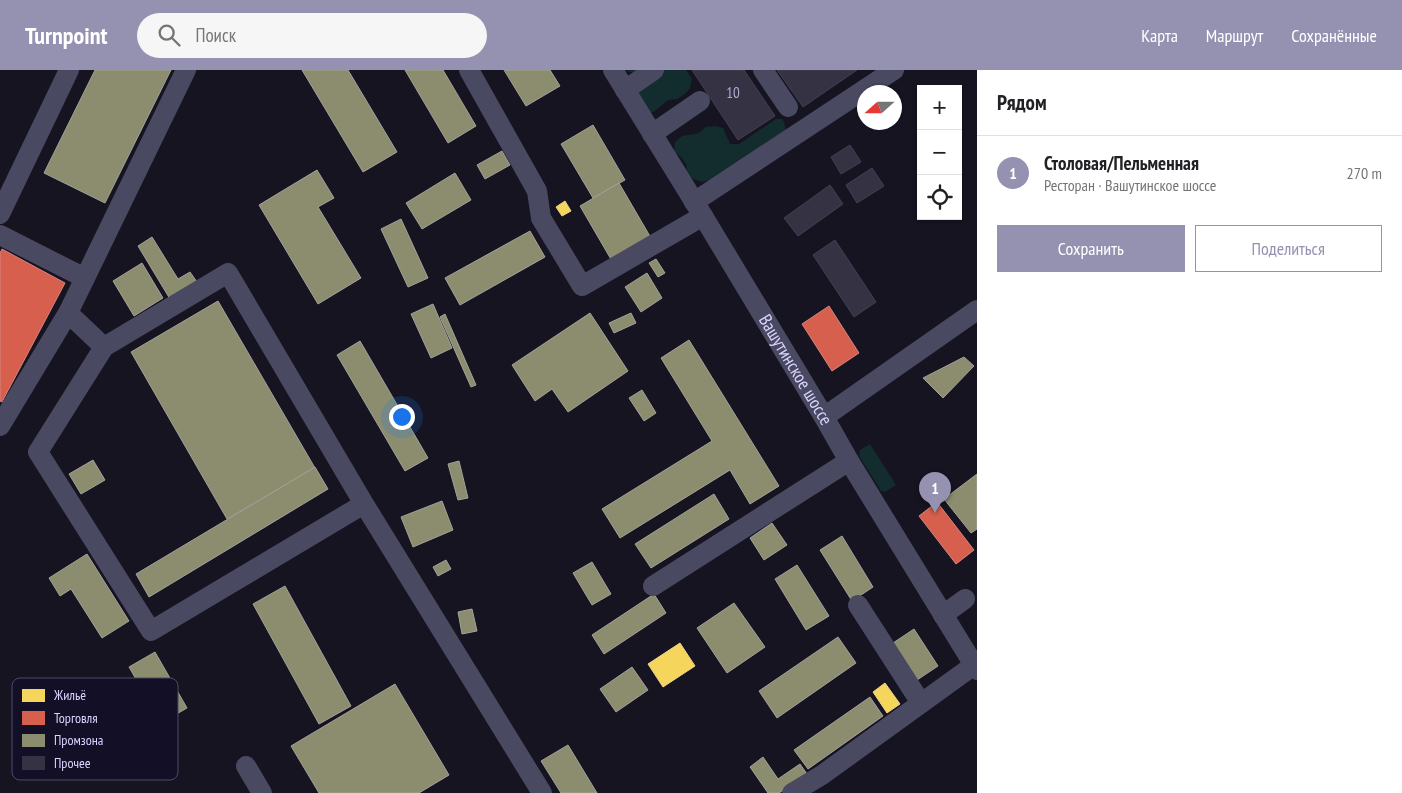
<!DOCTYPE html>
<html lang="ru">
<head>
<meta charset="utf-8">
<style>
  body { margin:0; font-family:"PT Sans Narrow",sans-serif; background:#f6f6f6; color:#202124 }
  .controls { position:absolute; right:15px; top:15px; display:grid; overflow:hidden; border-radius:0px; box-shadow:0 1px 4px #0004 }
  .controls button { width:45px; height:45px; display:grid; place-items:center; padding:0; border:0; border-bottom:1px solid #e0e0e0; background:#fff; color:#202124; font:25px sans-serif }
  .compass { position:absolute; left:857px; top:15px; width:45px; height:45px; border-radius:50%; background:#fff; box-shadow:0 1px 4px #0004; rotate:249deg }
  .you { position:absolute; left:401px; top:346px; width:18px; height:18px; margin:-12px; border:4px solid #fff; border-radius:50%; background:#1a73e8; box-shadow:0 0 0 8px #1a73e833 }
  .badge { display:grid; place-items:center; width:32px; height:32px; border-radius:50%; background:#9591b1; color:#fff; font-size:16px; font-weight:700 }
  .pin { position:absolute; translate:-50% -41px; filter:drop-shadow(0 1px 2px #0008) }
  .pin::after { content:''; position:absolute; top:26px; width:18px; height:15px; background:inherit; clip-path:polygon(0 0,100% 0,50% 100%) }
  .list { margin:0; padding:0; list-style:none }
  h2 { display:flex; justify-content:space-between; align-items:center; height:65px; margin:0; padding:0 20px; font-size:21px }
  h2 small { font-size:16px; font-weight:400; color:#757577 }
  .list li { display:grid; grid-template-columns:32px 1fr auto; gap:15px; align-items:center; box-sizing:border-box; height:75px; padding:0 20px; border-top:1px solid #e0e0e0 }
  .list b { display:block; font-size:19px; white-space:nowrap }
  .list p { margin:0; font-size:16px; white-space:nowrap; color:#757577 }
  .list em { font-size:16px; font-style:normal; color:#757577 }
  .actions { display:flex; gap:10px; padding:15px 20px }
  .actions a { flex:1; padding:11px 0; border:1px solid #9591b1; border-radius:0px; text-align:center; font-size:18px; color:#9591b1 }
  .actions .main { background:#9591b1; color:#fff }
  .icon { flex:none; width:28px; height:28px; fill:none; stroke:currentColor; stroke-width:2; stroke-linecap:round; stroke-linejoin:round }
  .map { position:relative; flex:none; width:977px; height:723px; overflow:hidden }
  header { display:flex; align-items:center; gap:30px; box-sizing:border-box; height:70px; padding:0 25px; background:#9591b1; color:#fff }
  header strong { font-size:24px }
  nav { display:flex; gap:28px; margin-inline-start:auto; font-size:18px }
  .search { width:350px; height:45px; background:#f6f6f6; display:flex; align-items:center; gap:12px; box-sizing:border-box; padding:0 18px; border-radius:28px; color:#757577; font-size:19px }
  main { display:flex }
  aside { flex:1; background:#fff }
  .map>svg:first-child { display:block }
</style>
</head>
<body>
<header>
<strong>Turnpoint</strong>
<div class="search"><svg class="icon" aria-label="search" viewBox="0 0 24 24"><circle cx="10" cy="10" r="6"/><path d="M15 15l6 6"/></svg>Поиск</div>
<nav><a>Карта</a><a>Маршрут</a><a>Сохранённые</a></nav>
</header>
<main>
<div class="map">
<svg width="977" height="723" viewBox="0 0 977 723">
  <rect width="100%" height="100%" fill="#161421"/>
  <!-- green -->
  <g fill="#132c2d">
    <polygon points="625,0 686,0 692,9 690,18 685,24 677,29 668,30 655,41 647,44 637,30 639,22 644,16 635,4"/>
    <polygon points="776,49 782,49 784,52 786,60 718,108 702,112 693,109 687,103 686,94 681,87 674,81 675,72 682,66 699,63 706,57 715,56 723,58 730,74 739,74"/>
    <polygon points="870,374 896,415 885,422 881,421 859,386 860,380"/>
  </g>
  <!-- homes -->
  <g fill="#f6d55c" stroke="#edd58d">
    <polygon points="565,131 571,141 562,146 556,137"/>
    <polygon points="680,573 695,596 663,617 648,594"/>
    <polygon points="885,613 900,634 887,643 873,622"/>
  </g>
  <!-- shops -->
  <g fill="#d6604d" stroke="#d78382">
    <polygon points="2,179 65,213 2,332 0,331 0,183"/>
    <polygon points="829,236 859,283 832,301 802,254"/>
    <polygon points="937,432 974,480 956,494 919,446"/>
  </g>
  <!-- industry -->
  <g fill="#8c8c6e" stroke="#a3a29a">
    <polygon points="95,0 171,0 105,133 44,103"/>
    <polygon points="302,0 348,0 397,82 363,102"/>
    <polygon points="405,0 443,0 476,56 448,73"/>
    <polygon points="504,0 550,0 560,16 526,36"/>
    <polygon points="593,55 625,110 593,128 561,74"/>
    <polygon points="502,81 510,95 485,109 477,95"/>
    <polygon points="317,100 334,128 318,137 361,208 318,234 259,135"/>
    <polygon points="455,103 471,130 422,159 406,133"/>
    <polygon points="619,113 651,168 612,191 580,136"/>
    <polygon points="401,149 428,208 408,217 381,159"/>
    <polygon points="530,161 545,187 460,235 445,208"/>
    <polygon points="152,167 178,209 190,202 197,212 170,229 138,176"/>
    <polygon points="656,189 665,203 658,207 649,193"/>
    <polygon points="142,193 163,228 134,246 113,211"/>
    <polygon points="647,203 662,228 641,242 625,217"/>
    <polygon points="218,231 315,398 227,449 131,282"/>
    <polygon points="433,234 452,278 431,288 411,244"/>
    <polygon points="590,243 628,301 568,342 552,319 535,331 512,295"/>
    <polygon points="631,243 636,253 614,263 609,253"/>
    <polygon points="445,244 476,315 471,317 440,247"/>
    <polygon points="689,270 779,416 750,434 730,400 620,468 602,439 712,371 661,288"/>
    <polygon points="360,271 428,388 405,401 337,285"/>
    <polygon points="964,287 974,296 943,328 923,308"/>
    <polygon points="642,320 656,343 644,351 629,328"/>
    <polygon points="93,390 105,410 81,424 69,404"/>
    <polygon points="459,391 468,428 458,430 448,394"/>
    <polygon points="315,397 328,419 149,527 136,504"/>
    <polygon points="977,404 977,459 971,463 944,429"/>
    <polygon points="714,424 729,449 651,498 635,474"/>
    <polygon points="442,431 453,460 413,477 401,447"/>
    <polygon points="772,453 787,475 764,490 750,468"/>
    <polygon points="842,466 873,517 852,531 820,480"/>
    <polygon points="87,484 129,551 102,568 71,519 60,526 49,508"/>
    <polygon points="446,490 451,499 438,506 433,497"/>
    <polygon points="592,492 611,524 592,535 573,503"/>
    <polygon points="797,495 829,546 806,560 775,509"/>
    <polygon points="285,516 351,636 319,654 253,534"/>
    <polygon points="654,524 666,543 604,584 592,565"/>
    <polygon points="734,533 765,577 727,603 697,558"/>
    <polygon points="472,539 477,561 462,564 458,542"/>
    <polygon points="914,559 938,596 917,610 893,573"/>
    <polygon points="838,567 856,593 777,648 759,621"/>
    <polygon points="155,582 187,638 161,653 129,597"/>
    <polygon points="632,597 648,620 616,642 600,619"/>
    <polygon points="395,614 449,705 419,723 319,723 291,676"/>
    <polygon points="870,627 883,646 808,699 794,680"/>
    <polygon points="568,675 597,723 561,723 541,691"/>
    <polygon points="763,687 778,709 800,694 807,704 779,723 768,723 750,697"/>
  </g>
  <!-- building -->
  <g fill="#343243" stroke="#433f54">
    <polygon points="692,0 744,0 775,46 738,70"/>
    <polygon points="777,0 857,0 803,37"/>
    <polygon points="850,75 861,92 841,104 831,87"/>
    <polygon points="872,98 884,116 857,133 846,115"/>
    <polygon points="830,115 843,134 798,166 784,148"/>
    <polygon points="835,170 876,232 854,247 813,185"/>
  </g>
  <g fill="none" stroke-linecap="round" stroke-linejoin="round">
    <!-- minor -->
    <g stroke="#4a4962" stroke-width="20">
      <polyline points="469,0 537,121 541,148 582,216 703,146"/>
      <path id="s1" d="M613,0L703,146L824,347L849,391L977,600"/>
      <polyline points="763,0 788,37"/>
      <polyline points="625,20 654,0"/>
      <polyline points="652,64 700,31"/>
      <polyline points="694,132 894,0"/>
      <polyline points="0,144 69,0"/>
      <polyline points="0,165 85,208"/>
      <polyline points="68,243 186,0"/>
      <polyline points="824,347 977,240"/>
      <polyline points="0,356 68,243 104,277"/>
      <polyline points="364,434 151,561 38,382 104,277 228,203 364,434 542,723"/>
      <polyline points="653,516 849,391"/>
      <polyline points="858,535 921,633"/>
      <polyline points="943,545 965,529"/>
      <polyline points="246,696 262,723"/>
      <polyline points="792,723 822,705 974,595"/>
    </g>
  </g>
  <g text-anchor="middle" stroke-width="5" stroke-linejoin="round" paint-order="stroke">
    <!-- number labels -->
    <g font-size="15" fill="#b0acd0">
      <text x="733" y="28">10</text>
    </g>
    <!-- street labels -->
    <g font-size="18" fill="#d9d4ff" stroke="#130f26">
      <text dy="6" stroke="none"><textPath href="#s1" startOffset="351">Вашутинское шоссе</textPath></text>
    </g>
  </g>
  <!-- legend -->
  <rect x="12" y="608" width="166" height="102" rx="8" fill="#130f26" stroke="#4e4a67" stroke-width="1"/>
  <rect x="22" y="619" width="23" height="13" fill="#f6d55c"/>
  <rect x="22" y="641" width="23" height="14" fill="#d6604d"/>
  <rect x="22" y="664" width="23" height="13" fill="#8c8c6e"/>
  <rect x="22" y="686" width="23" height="14" fill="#343243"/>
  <g font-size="14" fill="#d9d4ff">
    <text x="54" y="630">Жильё</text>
    <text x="54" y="653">Торговля</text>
    <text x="54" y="675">Промзона</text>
    <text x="54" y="698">Прочее</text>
  </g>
</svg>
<div class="controls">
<button>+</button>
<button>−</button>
<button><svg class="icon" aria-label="locate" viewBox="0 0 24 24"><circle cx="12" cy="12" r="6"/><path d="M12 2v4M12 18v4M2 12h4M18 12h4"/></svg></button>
</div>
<svg class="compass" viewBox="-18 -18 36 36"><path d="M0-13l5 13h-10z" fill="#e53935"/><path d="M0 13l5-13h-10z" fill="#757577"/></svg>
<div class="you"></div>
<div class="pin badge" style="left:935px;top:443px">1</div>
</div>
<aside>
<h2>Рядом<small></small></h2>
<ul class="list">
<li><span class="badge">1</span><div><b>Столовая/Пельменная</b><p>Ресторан · Вашутинское шоссе</p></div><em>270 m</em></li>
</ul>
<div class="actions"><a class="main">Сохранить</a><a>Поделиться</a></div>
</aside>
</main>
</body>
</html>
